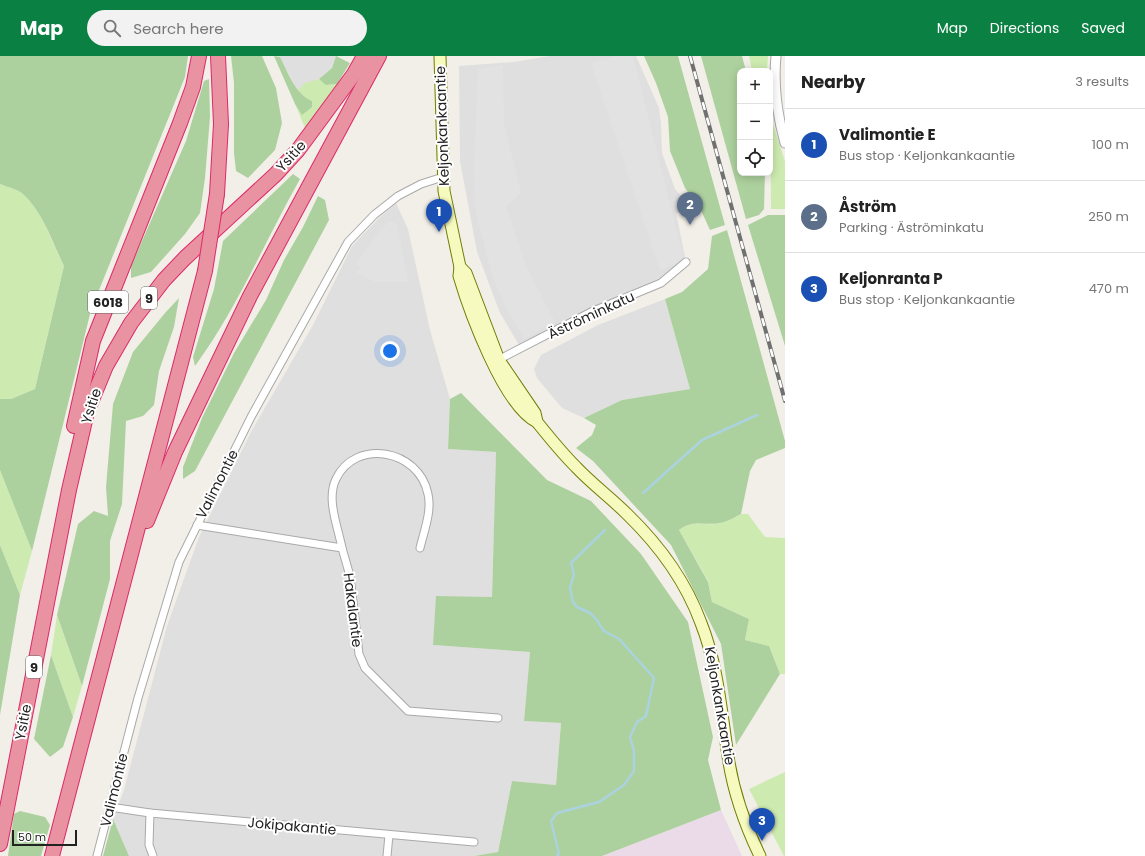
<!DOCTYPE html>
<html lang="en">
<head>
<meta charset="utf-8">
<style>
  body { margin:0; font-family:Poppins,sans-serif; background:#f2f2f2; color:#222 }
  .controls { position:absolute; right:12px; top:12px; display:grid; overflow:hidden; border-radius:8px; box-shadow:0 2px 10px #0003 }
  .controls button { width:36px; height:36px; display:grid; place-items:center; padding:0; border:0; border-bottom:1px solid #e0e0e0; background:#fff; color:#222; font:20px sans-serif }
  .scale { position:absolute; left:12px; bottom:10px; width:65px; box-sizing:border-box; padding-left:4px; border:2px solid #222; border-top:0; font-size:11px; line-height:14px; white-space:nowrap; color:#222; -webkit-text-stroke:3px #fff; paint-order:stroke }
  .you { position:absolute; left:390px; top:295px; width:14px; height:14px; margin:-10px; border:3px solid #fff; border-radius:50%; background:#1a73e8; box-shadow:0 0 0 6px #1a73e833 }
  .badge { display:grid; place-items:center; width:26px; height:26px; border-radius:50%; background:#0b8043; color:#fff; font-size:13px; font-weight:700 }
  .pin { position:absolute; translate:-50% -33px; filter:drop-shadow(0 1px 2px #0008) }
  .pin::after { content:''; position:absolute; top:21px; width:14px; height:12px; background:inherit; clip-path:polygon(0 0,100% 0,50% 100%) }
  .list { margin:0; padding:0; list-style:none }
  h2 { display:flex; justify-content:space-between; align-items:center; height:52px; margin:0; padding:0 16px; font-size:17px }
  h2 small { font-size:13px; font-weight:400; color:#767676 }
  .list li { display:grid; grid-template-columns:26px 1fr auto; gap:12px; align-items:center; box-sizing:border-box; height:72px; padding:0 16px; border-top:1px solid #e0e0e0 }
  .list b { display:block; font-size:15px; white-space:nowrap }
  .list p { margin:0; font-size:13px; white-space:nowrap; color:#767676 }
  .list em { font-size:13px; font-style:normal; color:#767676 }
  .icon { flex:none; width:22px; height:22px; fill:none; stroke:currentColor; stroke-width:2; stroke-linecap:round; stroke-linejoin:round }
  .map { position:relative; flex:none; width:785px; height:800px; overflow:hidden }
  header { display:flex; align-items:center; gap:24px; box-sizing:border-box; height:56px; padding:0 20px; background:#0b8043; color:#fff }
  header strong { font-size:19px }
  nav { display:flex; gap:22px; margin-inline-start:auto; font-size:14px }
  .search { width:280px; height:36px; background:#f2f2f2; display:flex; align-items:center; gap:10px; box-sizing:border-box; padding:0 14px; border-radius:22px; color:#767676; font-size:15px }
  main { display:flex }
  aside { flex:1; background:#fff }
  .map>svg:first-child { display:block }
</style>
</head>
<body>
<header>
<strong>Map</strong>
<div class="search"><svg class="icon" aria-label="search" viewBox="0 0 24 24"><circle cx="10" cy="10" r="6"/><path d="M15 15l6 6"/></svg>Search here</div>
<nav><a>Map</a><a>Directions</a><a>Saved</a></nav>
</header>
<main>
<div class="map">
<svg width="785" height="800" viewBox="0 0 785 800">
  <rect width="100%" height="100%" fill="#f2efe9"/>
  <!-- residential -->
  <g fill="#e0dfdf">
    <polygon points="279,0 336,0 332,12 319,23 305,28 305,42 295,30"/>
    <polygon points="550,0 636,0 659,52 661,67 662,97 675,133 693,153 676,157 685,201 663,221 589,253 519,289 500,257 477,196 460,105 459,10 514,6"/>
    <polygon points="396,147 408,173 430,274 450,343 448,393 496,396 492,542 433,589 530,596 524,665 561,667 556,729 512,725 498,796 474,800 129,800 113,763 124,734 167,570 199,481 252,374 313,269 352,190 377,164"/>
    <polygon points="665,243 690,333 622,344 584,362 562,352 537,322 534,313 541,299 598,269"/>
  </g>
  <!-- industrial -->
  <polygon fill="#ebdbe8" points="721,754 742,800 602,800"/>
  <!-- grass -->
  <g fill="#cdebb0">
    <polygon points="749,0 768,0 767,15 752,15"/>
    <polygon points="319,23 327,29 337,28 305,72 295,48 302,58 312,45 305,42 298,34 305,27"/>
    <polygon points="770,53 771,62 785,105 785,153 771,153"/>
    <path d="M0,128C7,131 17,133 23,138C44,157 51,186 64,210L35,333L11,343H0Z"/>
    <polygon points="0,414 32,495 20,539 0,489"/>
    <path d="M741,458H748L765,481L785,482V618H780L769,590L745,584L749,563L712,546L708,525L679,474C692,463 707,471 721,467C728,465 735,461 741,458Z"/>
    <polygon points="57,559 82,630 73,661 51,599"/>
    <polygon points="785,716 785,800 784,800 749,733"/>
  </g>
  <!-- forest -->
  <g fill="#add19e">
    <path d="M0,0H188L185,21L91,254L32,495L0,414V343H11L35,333L64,210C52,186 43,156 23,138C17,133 7,131 0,128Z"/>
    <polygon points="231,0 262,0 276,32 282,67 275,94 248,122 236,115 234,97 234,27"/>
    <path d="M274,0L280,1C288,16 295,38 312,45V51L302,59L295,48Z"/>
    <polygon points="336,0 350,7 337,28 326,29 319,23 332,12"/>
    <polygon points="644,0 678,0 725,169 710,174 699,150 685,132 670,95 668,61 656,27"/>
    <polygon points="701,0 742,0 746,15 740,15 740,117 765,117 764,153 759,159 746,163"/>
    <polygon points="209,23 210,61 205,122 200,157 185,178 151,216 131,222 131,210 186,85 204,25"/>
    <path d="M293,118L300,123C265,185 237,253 195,310L193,301L214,233L223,185Z"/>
    <polygon points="318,140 325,144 329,164 195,415 183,423 183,411 202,362 234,297 266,244 284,204 303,171"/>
    <polygon points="768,159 785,159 785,290 748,169"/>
    <path d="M727,174L785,385V392L756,404L750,415L741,458C735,461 727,466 720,467C706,470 692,463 679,474L708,526L712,546L749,563L745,584L769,590L780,618L736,689L721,588L671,489L593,405L576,392L592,379L596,369L584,362L622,344L690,333L665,243L682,236L708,213L712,180Z"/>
    <polygon points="179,242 174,271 159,315 154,349 143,360 126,365 122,448 110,485 110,523 82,630 57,559 78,468 94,455 108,460 106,431 113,348 133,296 165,257"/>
    <polygon points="461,337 547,424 591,445 641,498 688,566 713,681 708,704 721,754 602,800 474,800 498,796 512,725 556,729 561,667 524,665 530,596 433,589 436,540 492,541 496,396 448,393 450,343"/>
    <polygon points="0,489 20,539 0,659"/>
    <polygon points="51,599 73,661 63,691 50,701 34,683"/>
    <polygon points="20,755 45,761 50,769 41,800 8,800 14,758"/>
    <polygon points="113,763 129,800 103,800"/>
  </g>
  <!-- parking -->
  <g fill="#e2e2e2">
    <polygon points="617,0 633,0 683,200 678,206 660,215 591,7"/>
    <polygon points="503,9 504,69 521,137 506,150 526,210 555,266 524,283 504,247 493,222 475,153 474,109 478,13"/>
    <polygon points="390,165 397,168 408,226 375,226 356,217 360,211 356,208 380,174"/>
  </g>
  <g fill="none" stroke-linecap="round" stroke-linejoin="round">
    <!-- stream -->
    <g stroke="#aad3df" stroke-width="2.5">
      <polyline points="643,437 702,384 757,359"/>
      <polyline points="557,800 559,798 551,765 557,757 599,746 624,729 634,715 634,695 630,681 637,666 646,660 654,622 619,583 604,575 596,563 590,557 577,551 573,546 570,532 574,518 571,507 605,474"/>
    </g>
    <defs>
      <g id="minor">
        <polyline points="496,305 591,256 661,227 686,206"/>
        <polyline points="197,469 342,492 350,520 359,598 365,612 408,655 498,662"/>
        <path d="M342,492C338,471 326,443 336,423C355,382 419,393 428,438C432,455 424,475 420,492"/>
        <polyline points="110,751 150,757 474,786"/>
        <polyline points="150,757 149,789 153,800"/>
        <polyline points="97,800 138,642 179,506 251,361 348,186 374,159 398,140 421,128 443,121"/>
        <polyline points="387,800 389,779"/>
      </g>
      <path id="tertiary" d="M776,0C773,31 777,58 785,87"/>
      <g id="secondary">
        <path d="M440,0L444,135L460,211L459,220C469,254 504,351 537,366"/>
        <path d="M460,211L466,217L499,304L535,357L537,366C549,381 562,397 576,411C592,428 611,442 627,458C659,489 686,526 701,567C718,610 721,655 728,700C733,735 745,769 760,800"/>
      </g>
      <g id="motorway">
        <polyline points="217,138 221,68 218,0"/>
        <polyline points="74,370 93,285 180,67 193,31 199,0"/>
        <polyline points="147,465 175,396 250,240 379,0"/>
        <polyline points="0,788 69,434 87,356 106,310 131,267 164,224 185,202 276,118 298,94 354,18 364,0"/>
        <polyline points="52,800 205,215"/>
      </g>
    </defs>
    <!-- minor casing -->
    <use href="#minor" stroke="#a9a9a9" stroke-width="9"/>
    <!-- tertiary casing -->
    <use href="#tertiary" stroke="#a9a9a9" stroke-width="11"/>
    <!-- secondary casing -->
    <use href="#secondary" stroke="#707d05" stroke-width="13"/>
    <!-- motorway casing -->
    <use href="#motorway" stroke="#dc2a67" stroke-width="16"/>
    <!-- minor -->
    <use href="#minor" stroke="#fff" stroke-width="7"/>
    <!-- tertiary -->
    <use href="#tertiary" stroke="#fff" stroke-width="9"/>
    <!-- secondary -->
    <use href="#secondary" stroke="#f7fabf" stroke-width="11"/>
    <!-- motorway -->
    <use href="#motorway" stroke="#e892a2" stroke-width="14"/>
    <defs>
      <polyline id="rail" points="690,0 785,345"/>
    </defs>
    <!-- rail casing -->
    <use href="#rail" stroke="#707070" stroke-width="4"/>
    <!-- rail -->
    <use href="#rail" stroke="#fff" stroke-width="2.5" stroke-dasharray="8" stroke-linecap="butt"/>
    <defs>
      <polyline id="motorway-bridge" points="205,215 217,138"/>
    </defs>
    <!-- motorway-bridge casing -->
    <use href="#motorway-bridge" stroke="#dc2a67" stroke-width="16" stroke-linecap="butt"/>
    <!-- motorway-bridge -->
    <use href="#motorway-bridge" stroke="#e892a2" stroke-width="14"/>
  </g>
  <g text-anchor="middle" stroke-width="4" stroke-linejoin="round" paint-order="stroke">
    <!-- shield labels -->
    <g fill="#fff" stroke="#646464" stroke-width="1">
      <rect x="141" y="231" width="16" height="22" rx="3"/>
      <rect x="88" y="235" width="40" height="22" rx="3"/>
      <rect x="26" y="600" width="16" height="22" rx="3"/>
    </g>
    <g font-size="13" font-weight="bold" fill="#222">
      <text x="149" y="247">9</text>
      <text x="108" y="251">6018</text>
      <text x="34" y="616">9</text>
    </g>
    <!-- street labels -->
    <g font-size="14" fill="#222" stroke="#fff">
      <text transform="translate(442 70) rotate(-92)" y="5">Keljonkankaantie</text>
      <text transform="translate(291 100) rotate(-48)" y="5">Ysitie</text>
      <text transform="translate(591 259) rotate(-25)" y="5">Äströminkatu</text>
      <text transform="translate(91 350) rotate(-72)" y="5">Ysitie</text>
      <text transform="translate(217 428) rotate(-63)" y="5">Valimontie</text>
      <text transform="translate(353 554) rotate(83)" y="5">Hakalantie</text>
      <text transform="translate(720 650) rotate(80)" y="5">Keljonkankaantie</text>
      <text transform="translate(23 666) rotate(-79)" y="5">Ysitie</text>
      <text transform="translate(114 734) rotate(-76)" y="5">Valimontie</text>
      <text transform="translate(292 770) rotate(5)" y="5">Jokipakantie</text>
    </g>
  </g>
</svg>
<div class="controls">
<button>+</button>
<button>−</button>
<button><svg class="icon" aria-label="locate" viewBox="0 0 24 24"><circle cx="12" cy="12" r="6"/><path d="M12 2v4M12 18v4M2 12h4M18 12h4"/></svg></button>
</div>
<div class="scale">50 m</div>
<div class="you"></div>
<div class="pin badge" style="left:439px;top:176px;background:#1a4fb4">1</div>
<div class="pin badge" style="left:690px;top:169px;background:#5c6f8a">2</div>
<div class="pin badge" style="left:762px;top:785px;background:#1a4fb4">3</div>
</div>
<aside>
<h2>Nearby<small>3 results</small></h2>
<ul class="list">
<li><span class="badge" style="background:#1a4fb4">1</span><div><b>Valimontie E</b><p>Bus stop · Keljonkankaantie</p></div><em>100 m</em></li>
<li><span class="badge" style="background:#5c6f8a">2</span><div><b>Åström</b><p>Parking · Äströminkatu</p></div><em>250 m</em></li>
<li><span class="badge" style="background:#1a4fb4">3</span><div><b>Keljonranta P</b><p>Bus stop · Keljonkankaantie</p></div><em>470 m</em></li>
</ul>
</aside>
</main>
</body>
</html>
